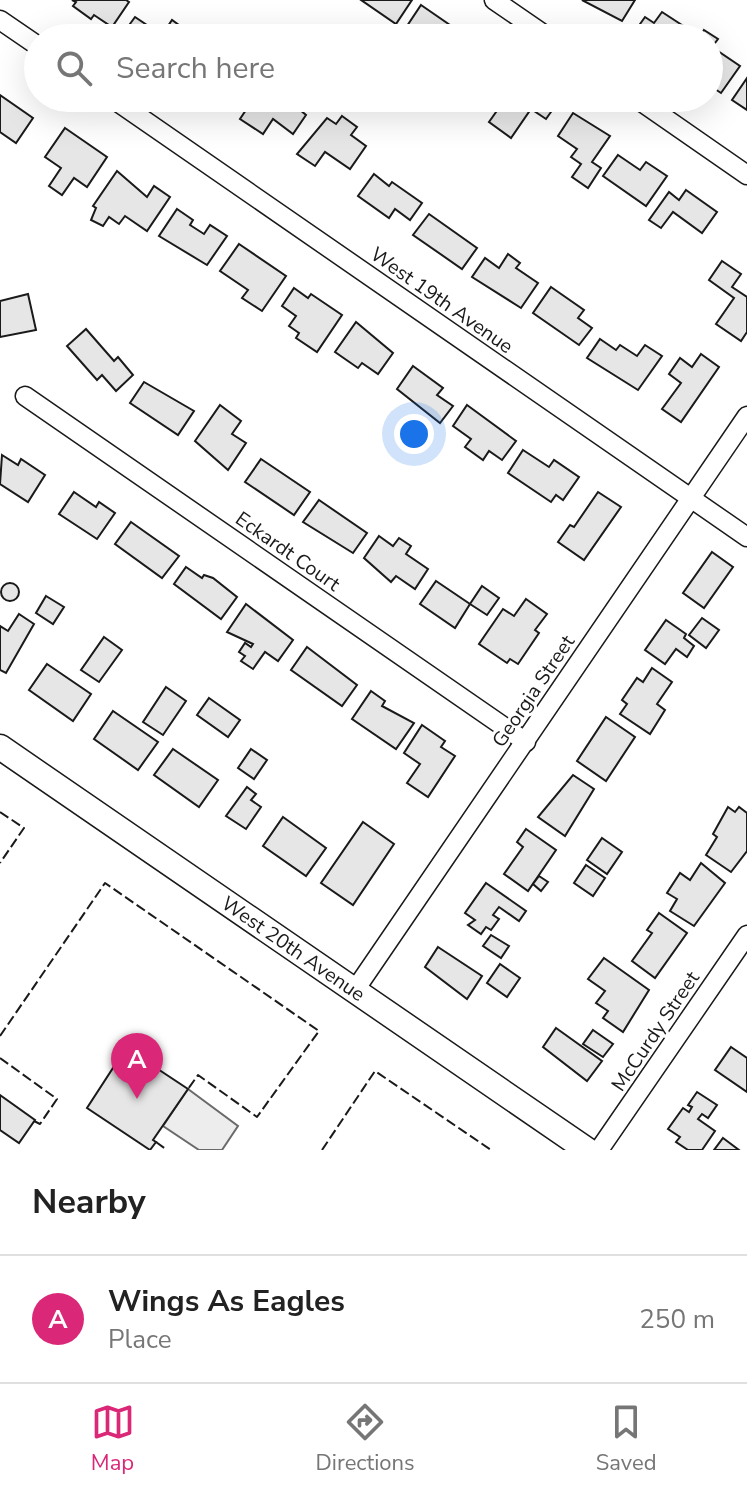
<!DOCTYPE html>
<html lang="en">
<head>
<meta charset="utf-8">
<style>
  body { margin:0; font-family:"Nunito Sans",sans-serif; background:#f2f2f2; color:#222 }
  .you { position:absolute; left:414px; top:434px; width:28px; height:28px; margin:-20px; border:6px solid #fff; border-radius:50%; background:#1a73e8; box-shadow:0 0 0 12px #1a73e833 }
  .badge { display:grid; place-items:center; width:52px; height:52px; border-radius:50%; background:#db2777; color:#fff; font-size:26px; font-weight:700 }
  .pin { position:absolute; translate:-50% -66px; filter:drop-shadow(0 2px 4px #0008) }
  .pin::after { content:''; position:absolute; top:42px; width:28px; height:24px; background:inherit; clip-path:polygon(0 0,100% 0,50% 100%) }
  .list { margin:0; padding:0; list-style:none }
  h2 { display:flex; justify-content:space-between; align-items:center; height:104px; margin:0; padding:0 32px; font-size:34px }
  h2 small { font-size:26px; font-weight:400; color:#767676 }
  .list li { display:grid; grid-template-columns:52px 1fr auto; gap:24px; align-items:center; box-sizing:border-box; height:128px; padding:0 32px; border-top:2px solid #e0e0e0 }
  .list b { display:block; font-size:30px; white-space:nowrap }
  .list p { margin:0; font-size:26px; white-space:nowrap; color:#767676 }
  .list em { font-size:26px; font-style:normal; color:#767676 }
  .icon { flex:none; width:44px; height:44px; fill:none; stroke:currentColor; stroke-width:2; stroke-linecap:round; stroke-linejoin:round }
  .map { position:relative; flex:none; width:747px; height:1150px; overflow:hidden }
  .search { position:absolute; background:#fff; box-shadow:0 8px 32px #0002; left:24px; right:24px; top:24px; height:88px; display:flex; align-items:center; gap:20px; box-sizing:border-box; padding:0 28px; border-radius:44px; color:#767676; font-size:30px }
  .sheet { height:232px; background:#fff }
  nav { display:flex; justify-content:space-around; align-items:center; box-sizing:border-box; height:112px; border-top:2px solid #e0e0e0; background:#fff; font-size:22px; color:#767676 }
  nav a { display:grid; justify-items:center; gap:4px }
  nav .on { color:#db2777 }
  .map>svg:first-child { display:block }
</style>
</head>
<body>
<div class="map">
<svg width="747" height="1150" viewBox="0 0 747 1150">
  <rect width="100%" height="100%" fill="#fff"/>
  <!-- parking -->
  <polygon fill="#ededed" stroke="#6a6a6a" stroke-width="2" points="188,1089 238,1126 222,1150 199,1150 163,1126"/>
  <!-- building -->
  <g fill="#e6e6e6" stroke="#1a1a1a" stroke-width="2">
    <polygon points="72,0 126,0 129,2 112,27 94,15 91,19 73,6 76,2"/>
    <polygon points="361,0 412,0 396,24"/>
    <polygon points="582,0 635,0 622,21"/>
    <polygon points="421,5 463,34 460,38 418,38 405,29"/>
    <polygon points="662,12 688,29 682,38 639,38 633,34 645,17 654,23"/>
    <polygon points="135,17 153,29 155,26 164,32 172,20 183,28 177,38 126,38 122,35"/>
    <polygon points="259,29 270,38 249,38 254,30"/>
    <polygon points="704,30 718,39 712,47 740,66 721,93 709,85 709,38 699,38"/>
    <polygon points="747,78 747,110 732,100"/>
    <polygon points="0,95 33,118 16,143 0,132"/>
    <polygon points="254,98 286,98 306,115 293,134 273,119 263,134 240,119"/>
    <polygon points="464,98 485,98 476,110 462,101"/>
    <polygon points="506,98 553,98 558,102 546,119 531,109 511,138 489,122"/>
    <polygon points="573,113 610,136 592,162 601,168 588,188 572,177 581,164 571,157 577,149 558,136"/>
    <polygon points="342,116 357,127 351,135 366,146 350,169 325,152 315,166 297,154 327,118 336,124"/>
    <polygon points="65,128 107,157 87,187 74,178 62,195 49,186 61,168 45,157"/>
    <polygon points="618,155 640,170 646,162 667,176 646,206 603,176"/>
    <polygon points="117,171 147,197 154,186 170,197 147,231 125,216 119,224 109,217 103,226 91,220 96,208 93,206"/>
    <polygon points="374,174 389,186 392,182 422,203 410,220 395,209 389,218 358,196"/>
    <polygon points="686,190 717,212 702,233 673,212 661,228 649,220 669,192 679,200"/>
    <polygon points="177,209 193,220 190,225 204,234 210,225 227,236 207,265 159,236"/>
    <polygon points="429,214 477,248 462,269 413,235"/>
    <polygon points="239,244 286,276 262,311 242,298 248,290 220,271"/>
    <polygon points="508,254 520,263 516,268 538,283 521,308 472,277 485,258 499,268"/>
    <polygon points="722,261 741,274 732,287 747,297 747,332 741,341 716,324 734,298 709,280"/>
    <polygon points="551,287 584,310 578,318 592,328 579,345 533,313"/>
    <polygon points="294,288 308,298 311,294 342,315 317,352 296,338 299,333 289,326 296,316 282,306"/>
    <polygon points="28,294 36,330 0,337 0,301"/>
    <polygon points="356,322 393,353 378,374 362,363 358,368 335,352"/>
    <polygon points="86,329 114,361 118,357 133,375 116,391 102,375 97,380 67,346"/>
    <polygon points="600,339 616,350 620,345 637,356 645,345 662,356 638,390 587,358"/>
    <polygon points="701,354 719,367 681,422 662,409 681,383 669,374 680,358 692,367"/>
    <polygon points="413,366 443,388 437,395 453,406 440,423 397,389"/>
    <polygon points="144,382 194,411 178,435 130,403"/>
    <polygon points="220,405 241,421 232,434 246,443 228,470 195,441"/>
    <polygon points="467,405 516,441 502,460 489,451 483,460 465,447 471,439 453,426"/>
    <polygon points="523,450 549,467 554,460 579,477 563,500 556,495 551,502 508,473"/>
    <polygon points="2,455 18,465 21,459 45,475 28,502 0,484"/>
    <polygon points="261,459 310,492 294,515 245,482"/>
    <polygon points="74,492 96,507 99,502 115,513 97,539 59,514"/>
    <polygon points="598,492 621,507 584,560 558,542 570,525 574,527"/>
    <polygon points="319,500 367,533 353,553 303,522"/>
    <polygon points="131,522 179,556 162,578 115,544"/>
    <polygon points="379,536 393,546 399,538 411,546 406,554 428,569 415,589 396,576 391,582 364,558"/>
    <polygon points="712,552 733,567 704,608 683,593"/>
    <polygon points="186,567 202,578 204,575 213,578 237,597 221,619 174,584"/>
    <polygon points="436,581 470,604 455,628 420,604"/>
    <circle cx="10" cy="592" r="9"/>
    <polygon points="482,586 499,598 487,615 470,604"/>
    <polygon points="46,596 64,607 53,624 36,613"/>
    <polygon points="526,599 547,614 535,630 539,633 518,664 510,659 507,663 479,644 503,609 514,616"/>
    <polygon points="246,604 293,640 278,661 265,652 253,669 241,661 245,656 239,652 245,643 251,647 253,644 227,632"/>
    <polygon points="19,614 34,624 6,673 0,670 0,626 8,631"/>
    <polygon points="702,618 719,630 706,648 689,635"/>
    <polygon points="666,620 686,634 684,638 694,646 687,657 676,649 665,664 645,650"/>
    <polygon points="104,637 122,650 99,682 81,670"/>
    <polygon points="307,647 357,685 342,706 291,670"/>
    <polygon points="47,664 91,694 73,721 29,690"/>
    <polygon points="652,668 672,682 657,704 665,710 650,734 620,714 627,704 622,700 637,678 643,682"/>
    <polygon points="166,687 186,701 163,735 143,722"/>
    <polygon points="371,691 385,701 382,706 414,723 396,749 352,719"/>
    <polygon points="209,698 240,720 228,737 197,715"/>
    <polygon points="113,711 158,742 138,770 94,739"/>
    <polygon points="606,717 635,737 606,781 577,761"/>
    <polygon points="422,725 445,741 441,747 455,756 428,797 407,783 420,764 404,753"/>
    <polygon points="173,749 218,780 199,807 154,775"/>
    <polygon points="251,749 267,760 254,779 238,768"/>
    <polygon points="573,775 594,789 565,836 538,817"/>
    <polygon points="247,787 256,794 251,800 261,807 246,829 226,816"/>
    <polygon points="728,807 735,812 739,807 747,813 747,851 731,872 706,855 717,837 713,834"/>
    <polygon points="283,817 326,848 306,876 263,846"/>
    <polygon points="363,822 394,844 353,905 321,883"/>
    <polygon points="526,829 556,850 528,891 504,874 523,847 517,842"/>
    <polygon points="602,838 622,852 607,874 587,860"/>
    <polygon points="701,863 725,883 694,926 670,911 677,899 667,893 680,873 690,880"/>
    <polygon points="586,865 605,878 593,896 574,883"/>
    <polygon points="539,876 548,882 541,891 533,884"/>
    <polygon points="486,883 526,911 519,921 499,907 493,915 499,919 491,930 486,927 481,934 468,925 475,920 465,913"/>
    <polygon points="659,913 687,933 655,978 632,961 652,933 647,930"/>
    <polygon points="491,935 509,946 501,958 483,946"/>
    <polygon points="438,947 482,976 467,999 425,967"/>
    <polygon points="604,958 649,990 623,1032 603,1018 608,1011 596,1003 605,991 588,979"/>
    <polygon points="500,964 520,978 507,997 487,983"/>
    <polygon points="556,1028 602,1061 587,1081 543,1047"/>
    <polygon points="593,1030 613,1044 603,1057 583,1044"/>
    <polygon points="731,1047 747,1058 747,1092 715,1070"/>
    <polygon points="126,1048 188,1089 153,1140 156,1142 150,1150 87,1108"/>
    <polygon points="697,1092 717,1105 708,1118 702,1114 698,1119 715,1131 702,1150 688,1150 676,1142 680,1137 668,1129 683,1108 689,1112 692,1107 688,1105"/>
    <polygon points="0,1095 35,1120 19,1143 0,1130"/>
    <polygon points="723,1138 739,1150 714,1150"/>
  </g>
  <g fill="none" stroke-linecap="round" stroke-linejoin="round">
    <defs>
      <g id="minor">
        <polyline points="494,0 549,38"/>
        <polyline points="0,20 38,46"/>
        <polyline points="112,98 747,537"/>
        <polyline points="636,98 747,175"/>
        <polyline points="25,396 526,742"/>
        <polyline points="355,990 747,416"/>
        <polyline points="599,1150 747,935"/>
      </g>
      <g id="secondary">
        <path id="s1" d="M0,747L587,1150"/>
      </g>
    </defs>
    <!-- minor casing -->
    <use href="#minor" stroke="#1a1a1a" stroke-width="21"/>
    <!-- secondary casing -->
    <use href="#secondary" stroke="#1a1a1a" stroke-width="27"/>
    <!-- minor -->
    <use href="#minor" stroke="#fff" stroke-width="18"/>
    <!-- secondary -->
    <use href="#secondary" stroke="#fff" stroke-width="24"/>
    <!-- fence -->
    <g stroke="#1a1a1a" stroke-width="2" stroke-dasharray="10 4" stroke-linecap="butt">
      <polyline points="0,812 24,828 0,863"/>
      <polyline points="0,1036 105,883 319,1031 257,1117 198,1075 188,1089"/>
      <polyline points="0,1058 57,1099 40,1124 34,1121"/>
      <polyline points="156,1142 167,1150"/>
      <polyline points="322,1150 375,1071 491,1150"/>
    </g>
  </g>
  <g text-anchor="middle" stroke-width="6" stroke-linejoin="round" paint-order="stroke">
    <!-- street labels -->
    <g font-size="20" fill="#1a1a1a" stroke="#fff">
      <text transform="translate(442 300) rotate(35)" y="7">West 19th Avenue</text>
      <text transform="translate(288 551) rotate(35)" y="7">Eckardt Court</text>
      <text transform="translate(533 691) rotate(-56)" y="7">Georgia Street</text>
      <text dy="7" stroke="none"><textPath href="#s1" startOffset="356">West 20th Avenue</textPath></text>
      <text transform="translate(655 1031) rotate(-56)" y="7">McCurdy Street</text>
    </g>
  </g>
</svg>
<div class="you"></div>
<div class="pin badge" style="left:137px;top:1099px">A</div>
<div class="search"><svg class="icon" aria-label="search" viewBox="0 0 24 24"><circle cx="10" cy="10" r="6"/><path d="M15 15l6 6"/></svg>Search here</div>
</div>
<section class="sheet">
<h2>Nearby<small></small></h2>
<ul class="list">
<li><span class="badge">A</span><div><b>Wings As Eagles</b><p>Place</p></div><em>250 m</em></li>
</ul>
</section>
<nav>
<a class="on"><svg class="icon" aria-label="map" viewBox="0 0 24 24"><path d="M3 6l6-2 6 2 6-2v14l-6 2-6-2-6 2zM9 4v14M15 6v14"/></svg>Map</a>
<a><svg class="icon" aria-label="directions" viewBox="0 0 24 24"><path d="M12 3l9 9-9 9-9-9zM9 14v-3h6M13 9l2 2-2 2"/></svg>Directions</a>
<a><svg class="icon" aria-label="saved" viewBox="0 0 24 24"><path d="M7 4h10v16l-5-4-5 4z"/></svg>Saved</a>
</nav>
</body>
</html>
